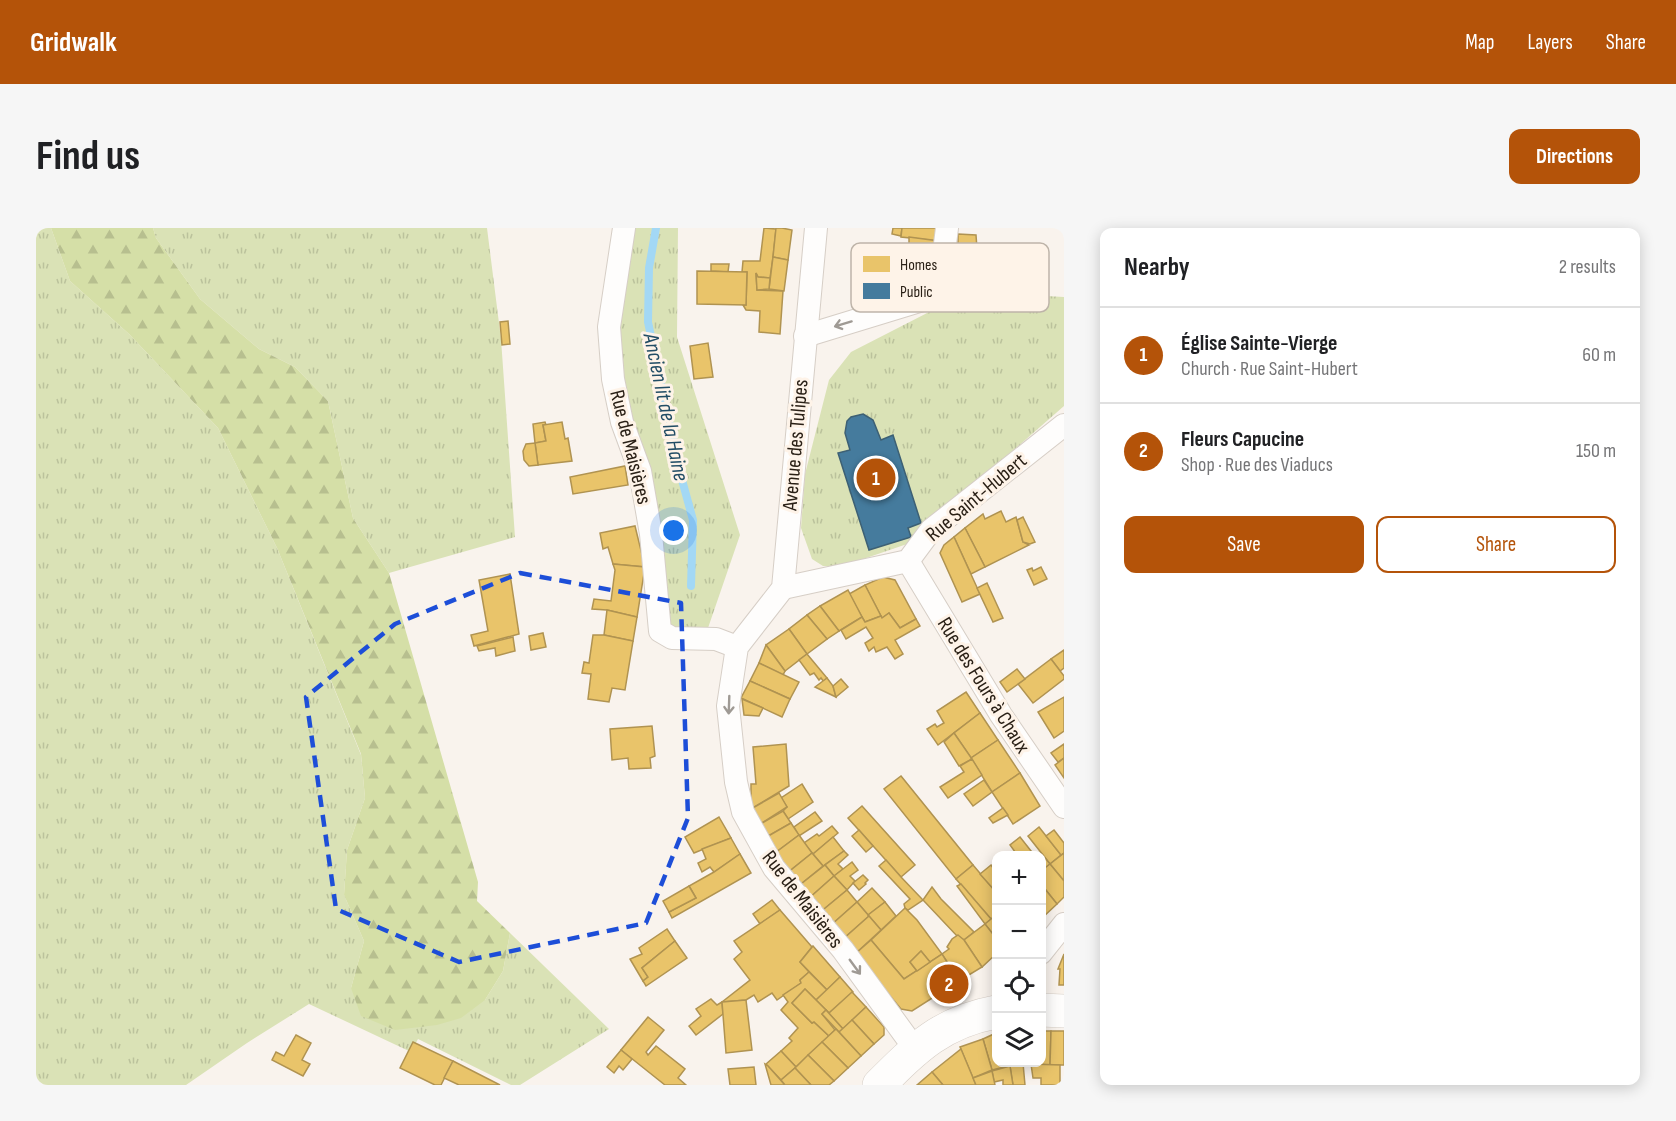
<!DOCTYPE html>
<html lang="en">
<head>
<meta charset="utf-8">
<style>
  body { margin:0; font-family:"Sofia Sans Condensed",sans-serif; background:#f6f6f6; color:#202124 }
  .controls { position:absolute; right:18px; bottom:18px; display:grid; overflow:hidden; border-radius:12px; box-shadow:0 3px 15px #0003 }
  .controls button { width:54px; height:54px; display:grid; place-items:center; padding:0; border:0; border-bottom:2px solid #e0e0e0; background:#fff; color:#202124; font:30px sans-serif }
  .you { position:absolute; left:638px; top:303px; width:21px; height:21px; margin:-15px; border:4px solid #fff; border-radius:50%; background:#1a73e8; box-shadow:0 0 0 9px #1a73e833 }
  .badge { display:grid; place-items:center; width:39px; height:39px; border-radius:50%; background:#b45309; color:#fff; font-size:20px; font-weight:700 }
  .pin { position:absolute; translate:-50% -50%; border:3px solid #fff; box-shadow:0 2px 6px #0006 }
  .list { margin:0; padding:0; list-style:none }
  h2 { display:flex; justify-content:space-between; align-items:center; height:78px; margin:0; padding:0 24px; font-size:26px }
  h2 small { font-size:20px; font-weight:400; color:#757577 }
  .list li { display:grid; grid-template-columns:39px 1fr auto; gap:18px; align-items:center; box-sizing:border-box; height:96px; padding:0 24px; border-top:2px solid #e0e0e0 }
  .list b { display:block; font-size:22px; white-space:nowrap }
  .list p { margin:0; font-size:20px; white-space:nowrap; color:#757577 }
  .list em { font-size:20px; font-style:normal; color:#757577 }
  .actions { display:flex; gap:12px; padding:18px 24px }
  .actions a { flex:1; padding:14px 0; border:2px solid #b45309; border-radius:12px; text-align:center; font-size:21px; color:#b45309 }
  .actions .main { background:#b45309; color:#fff }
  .icon { flex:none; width:33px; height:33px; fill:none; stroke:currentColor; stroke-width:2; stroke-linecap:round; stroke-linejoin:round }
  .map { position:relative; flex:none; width:1028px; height:857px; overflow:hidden; border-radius:12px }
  header { display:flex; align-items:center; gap:36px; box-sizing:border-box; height:84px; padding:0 30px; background:#b45309; color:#fff }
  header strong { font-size:28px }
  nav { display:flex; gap:33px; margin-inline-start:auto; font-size:21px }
  .intro { display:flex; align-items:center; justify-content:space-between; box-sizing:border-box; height:144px; padding:0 36px }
  h1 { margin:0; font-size:42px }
  .button { padding:15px 27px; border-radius:12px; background:#b45309; color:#fff; font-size:21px; font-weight:700 }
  main { display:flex; gap:36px; padding:0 36px }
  aside { flex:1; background:#fff; border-radius:12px; box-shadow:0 3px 15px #0003 }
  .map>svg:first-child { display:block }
</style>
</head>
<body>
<header>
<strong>Gridwalk</strong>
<nav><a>Map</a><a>Layers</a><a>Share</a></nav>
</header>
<div class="intro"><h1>Find us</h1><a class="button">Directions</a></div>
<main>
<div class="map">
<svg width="1028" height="857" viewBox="0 0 1028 857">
  <defs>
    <pattern id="grass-tufts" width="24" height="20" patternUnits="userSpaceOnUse" patternTransform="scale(1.5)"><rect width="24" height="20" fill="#dae2b6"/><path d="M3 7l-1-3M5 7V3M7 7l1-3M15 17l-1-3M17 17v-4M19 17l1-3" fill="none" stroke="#bbc29c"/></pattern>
    <pattern id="forest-firs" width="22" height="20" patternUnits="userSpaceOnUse" patternTransform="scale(1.5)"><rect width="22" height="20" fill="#d5dfa7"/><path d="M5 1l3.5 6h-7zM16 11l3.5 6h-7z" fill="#b7bf8f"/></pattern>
  </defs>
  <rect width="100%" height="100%" fill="#f9f3ed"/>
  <!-- grass -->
  <g fill="url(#grass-tufts)">
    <polygon points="0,0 15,0 34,53 93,106 182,200 241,320 325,527 329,570 311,622 308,667 328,713 315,760 449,772 467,743 474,705 573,801 484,857 475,857 382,811 375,824 273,776 211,815 150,857 0,857"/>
    <polygon points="117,0 451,0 465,111 479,309 353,345 317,290 292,173 259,139 223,121 164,71 120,10"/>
    <polygon points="597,0 642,0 641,109 704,307 672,400 636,410 573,99"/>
    <polygon points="1010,68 1028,69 1028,178 893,296 874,315 804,339 787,338 776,331 765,300 769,246 793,152 815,124 897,82"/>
  </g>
  <!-- forest -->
  <polygon fill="url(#forest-firs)" points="15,0 117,0 120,10 164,71 223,121 259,139 292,173 317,290 353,345 442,654 441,673 474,705 467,743 449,772 425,790 401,797 359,802 325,788 315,760 328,713 308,667 311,622 329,570 325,526 241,320 182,200 93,106 34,53"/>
  <!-- homes -->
  <g fill="#e9c46a" stroke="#b09351" stroke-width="1.5">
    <polygon points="728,0 740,1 737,29 734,50 722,49 720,45 721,62 747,63 744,106 723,104 724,83 710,82 707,77 710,77 711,44 706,44 707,33 724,33"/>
    <polygon points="746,0 756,2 752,32 737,29 740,0"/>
    <polygon points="857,0 866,0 865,8 856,6"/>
    <polygon points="866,0 904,0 903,13 865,9"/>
    <polygon points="922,6 940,7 941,21 922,20"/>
    <polygon points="873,9 903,13 903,29 873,26"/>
    <polygon points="737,29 752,32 748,63 733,61"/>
    <polygon points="675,36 693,36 692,44 675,43"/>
    <polygon points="661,43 711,44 710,77 661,76"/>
    <polygon points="720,45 722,49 734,50 733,61 721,62"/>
    <polygon points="472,93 474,116 466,117 464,94"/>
    <polygon points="672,115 677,149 658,151 654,118"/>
    <polygon points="509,194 510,197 507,197 510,213 499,215 497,196"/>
    <polygon points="526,194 529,211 532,210 536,233 502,237 499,215 510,213 507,197"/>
    <polygon points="499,215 502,237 493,238 488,232 487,223 490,216"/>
    <polygon points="589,238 592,257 537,266 534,249"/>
    <polygon points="965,283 970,294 980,289 987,314 993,317 949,339 929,300 947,286 949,291"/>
    <polygon points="987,289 999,314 994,316 987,314 981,292"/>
    <polygon points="599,298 609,339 577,336 572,319 567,321 564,305"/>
    <polygon points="929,300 949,339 935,346 918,309"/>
    <polygon points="918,309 944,366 926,374 904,325 908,317"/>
    <polygon points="577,336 609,339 601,389 571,382 556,381 558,371 575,373 579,342"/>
    <polygon points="1005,339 1011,351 998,357 991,342 996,340 997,343"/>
    <polygon points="474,346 483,406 438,418 435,407 452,403 443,352"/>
    <polygon points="847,349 859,352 880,391 864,400 853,385 846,390 829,357"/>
    <polygon points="951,355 967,390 957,394 941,360"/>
    <polygon points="829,357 845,388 829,394 813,366"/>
    <polygon points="812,362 826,389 803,403 784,378"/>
    <polygon points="784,378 803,403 791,411 771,387"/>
    <polygon points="571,382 601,389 597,413 568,407"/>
    <polygon points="853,385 864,400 880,391 884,398 859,412 867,426 859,431 851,419 840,424 838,419 833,423 829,415 837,410 830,399 810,411 805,402 826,389 829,394 845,388 846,390"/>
    <polygon points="771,387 791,411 771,426 753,401"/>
    <polygon points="753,401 771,426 749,443 730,417"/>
    <polygon points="507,405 510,419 495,422 493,408"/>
    <polygon points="557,407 568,407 597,413 589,462 576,460 573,474 552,471 555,446 546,445 548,434 553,435"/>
    <polygon points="477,409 479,423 460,428 459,420 443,423 441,418"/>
    <polygon points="730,417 749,443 747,447 723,435"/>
    <polygon points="1028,422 1028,440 1024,443 1015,431"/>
    <polygon points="771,426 791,450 788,454 785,450 783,452 778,445 774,447 763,432"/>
    <polygon points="1015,431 1028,448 1028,451 997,475 982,456"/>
    <polygon points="723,435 763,454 754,471 714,453"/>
    <polygon points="981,441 989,451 971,464 964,454"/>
    <polygon points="791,450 797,458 800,469 779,459"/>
    <polygon points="805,451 812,459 800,469 797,458"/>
    <polygon points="714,453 754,471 746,489 705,470"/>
    <polygon points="930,464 944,485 902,517 891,501 899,496 901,499 908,495 901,483"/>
    <polygon points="1028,469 1028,503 1018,510 1002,484"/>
    <polygon points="706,471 727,480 723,488 708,487"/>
    <polygon points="944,485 962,512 935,530 918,505"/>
    <polygon points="616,498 619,528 614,530 615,540 593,541 592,530 576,532 574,501"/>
    <polygon points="918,505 936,531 923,538 908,514"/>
    <polygon points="962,512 984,545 956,564 935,530"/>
    <polygon points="750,516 753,558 715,581 715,556 720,556 717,519"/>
    <polygon points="1028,516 1028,530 1022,534 1015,525"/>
    <polygon points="1028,530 1028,550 1019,537"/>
    <polygon points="936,531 946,547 912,570 904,559 928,544 924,538"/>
    <polygon points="984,545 1004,578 977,596 956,564"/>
    <polygon points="865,548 937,637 920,651 848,561"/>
    <polygon points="948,552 956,564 937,578 928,566"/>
    <polygon points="766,556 777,574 752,591 747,583 751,579 745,570"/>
    <polygon points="743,565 751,579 721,598 715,581"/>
    <polygon points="826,578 879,637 865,649 812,590"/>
    <polygon points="967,580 972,587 957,595 953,590"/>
    <polygon points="747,583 755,595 727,611 721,598"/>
    <polygon points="779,584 786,593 763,608 758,599"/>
    <polygon points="683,589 695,610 658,625 649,609"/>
    <polygon points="755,595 763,607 735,628 727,611"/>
    <polygon points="796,598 802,605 777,626 768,615 781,606 783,608"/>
    <polygon points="1003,599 1025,627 1014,636 992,608"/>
    <polygon points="823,602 837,618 830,624 816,608"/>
    <polygon points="1018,602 1028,615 1028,625 1025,627 1010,608"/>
    <polygon points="763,607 776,625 750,646 735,628"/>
    <polygon points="797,609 808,623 787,638 777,626"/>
    <polygon points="984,609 999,628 982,628 974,617"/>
    <polygon points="695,610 704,626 678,644 674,639 666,644 662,635 670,631 666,621"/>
    <polygon points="808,623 812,627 802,636 807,641 798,648 789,637"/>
    <polygon points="776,625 787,638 760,660 750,646"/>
    <polygon points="1005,625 1014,636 1005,643 1005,628 1002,628"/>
    <polygon points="1028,625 1028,653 1014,636"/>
    <polygon points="704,626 715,645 636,690 633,684 660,670 653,658 678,644"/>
    <polygon points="850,632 865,649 887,672 872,682 869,680 868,676 874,671 843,638"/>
    <polygon points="816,634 822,642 814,648 819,653 811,662 798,648"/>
    <polygon points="1014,636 1028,653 1028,669 1021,676 1005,656 1005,643"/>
    <polygon points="789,637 798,648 771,672 760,660"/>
    <polygon points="937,637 960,664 960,687 955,691 920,651"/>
    <polygon points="955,637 960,644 960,664 944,646"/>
    <polygon points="827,647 832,652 829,655 830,656 823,662 817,655"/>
    <polygon points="798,648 811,662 782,686 771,672"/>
    <polygon points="925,656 955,691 949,696 921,658"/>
    <polygon points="1005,656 1021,676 1006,690 1005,688"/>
    <polygon points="653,658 660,670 633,684 627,673"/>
    <polygon points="896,659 905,671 938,704 928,712 921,708 887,672"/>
    <polygon points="836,660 849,674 832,687 821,674"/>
    <polygon points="811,662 821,674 794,698 782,686"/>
    <polygon points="736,672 744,682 724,696 717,686"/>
    <polygon points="821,674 833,688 806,712 794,698"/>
    <polygon points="849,674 860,688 845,702 832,687"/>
    <polygon points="869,680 881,692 906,726 894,734 885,723 874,734 881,743 868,751 835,712"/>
    <polygon points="744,682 776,719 764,734 773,744 764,752 765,755 741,772 736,765 722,774 718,767 710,772 686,774 714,752 698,731 706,724 698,713"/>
    <polygon points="960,687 960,710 949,696"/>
    <polygon points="833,688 845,702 819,726 806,712"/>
    <polygon points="949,696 960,710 960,726 946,739 928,712"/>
    <polygon points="631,701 639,713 606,740 612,749 607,753 594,731 606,726 603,720"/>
    <polygon points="922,707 928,712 946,739 923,753 906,726 913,721 911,719 916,711"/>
    <polygon points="835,712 868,751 906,726 923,753 876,783 865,781 819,726"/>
    <polygon points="639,713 651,730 610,758 607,753 612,749 606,740"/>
    <polygon points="777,718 804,749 791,762 764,734"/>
    <polygon points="885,723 894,734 881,743 874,734"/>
    <polygon points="1028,726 1028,757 1023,757 1024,741 1022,741"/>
    <polygon points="773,744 791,762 780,772 769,761 756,775 776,795 778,794 793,808 760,839 745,823 756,813 753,810 762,800 745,782 752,774 747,767 765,755 764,752"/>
    <polygon points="804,749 817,764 793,785 780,772"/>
    <polygon points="769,761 790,782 786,786 799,802 793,808 778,794 776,795 756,775"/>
    <polygon points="816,764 830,779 807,801 790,782 793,785"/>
    <polygon points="675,771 681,777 686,774 687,786 660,807 653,798 665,788 660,781"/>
    <polygon points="710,772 716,822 690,825 686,774"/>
    <polygon points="830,779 848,799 848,807 838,816 816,792"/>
    <polygon points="790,782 807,801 803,804 786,786"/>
    <polygon points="612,789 628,802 610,824 612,827 620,818 649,841 642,850 650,857 629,857 585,822"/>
    <polygon points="816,792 838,816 825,828 803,804"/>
    <polygon points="800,801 825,828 812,840 786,814"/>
    <polygon points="1005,803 1015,803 1014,837 995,836 995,834 1005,834"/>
    <polygon points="1015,803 1028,803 1028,837 1014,837"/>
    <polygon points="960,805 960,834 975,834 976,837 956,842 947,811"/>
    <polygon points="260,807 275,815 266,832 274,836 267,848 236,832 240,824 248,828"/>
    <polygon points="947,811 956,842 937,850 924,819"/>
    <polygon points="377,814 417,833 405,857 399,857 364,840"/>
    <polygon points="786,814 812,840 798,853 772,827"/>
    <polygon points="925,821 940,857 907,857 896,844"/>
    <polygon points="585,822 596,831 587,842 583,838 578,845 571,839"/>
    <polygon points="745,823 760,839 745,852 730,836"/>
    <polygon points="772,827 798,853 793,857 775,857 759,840"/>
    <polygon points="417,833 464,857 423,857 408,850"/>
    <polygon points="987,835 989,857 977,857 974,838 976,836"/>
    <polygon points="729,836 732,838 749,857 735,857"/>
    <polygon points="995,836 1024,837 1024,857 1005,857 1005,850 997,850"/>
    <polygon points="974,838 977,857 967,857 967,852 958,854 956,843"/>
    <polygon points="718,839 720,857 694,857 692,841"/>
    <polygon points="759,840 775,857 749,857 745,852"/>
    <polygon points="956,843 959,857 940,857 937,850"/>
    <polygon points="896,844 907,857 881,857"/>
  </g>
  <!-- public -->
  <polygon fill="#457b9d" stroke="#3d6074" stroke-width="1.5" points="827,186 837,192 845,212 857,207 885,295 872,300 875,309 833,322 802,225 814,222 809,205 811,193 815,189"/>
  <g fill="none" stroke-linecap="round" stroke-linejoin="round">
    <!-- stream -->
    <polyline stroke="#a3d8f5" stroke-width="8" points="620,0 613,40 612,94 643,241 657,292 655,358"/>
    <defs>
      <g id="street">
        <polyline points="588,0 573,99 577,151 586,194 604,243 615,306 624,403 636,410 680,411 701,419"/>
        <polyline points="780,0 747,360 701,419 692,478 700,554 707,584 738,640 807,722 879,821"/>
        <polyline points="769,108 890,71 904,55 911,0"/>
        <polyline points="872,333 965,487 1028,579"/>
        <polyline points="747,360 872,333 895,302 1028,197"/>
        <polyline points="1005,725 1028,696"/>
      </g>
      <g id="primary">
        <polyline points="1005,782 1028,783"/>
        <path d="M843,857C881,819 906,794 960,784"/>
      </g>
    </defs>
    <!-- street casing -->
    <use href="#street" stroke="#d6cec6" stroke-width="24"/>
    <!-- primary casing -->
    <use href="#primary" stroke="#d6cec6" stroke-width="34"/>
    <!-- street -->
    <use href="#street" stroke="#fefdfc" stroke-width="22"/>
    <!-- primary -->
    <use href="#primary" stroke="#fefdfc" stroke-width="33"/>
  </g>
  <!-- one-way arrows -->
  <defs><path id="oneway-shaft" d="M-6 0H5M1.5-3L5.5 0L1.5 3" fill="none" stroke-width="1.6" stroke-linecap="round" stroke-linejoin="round" transform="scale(1.5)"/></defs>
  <g stroke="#9f9a94">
    <use href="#oneway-shaft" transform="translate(807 96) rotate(163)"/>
    <use href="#oneway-shaft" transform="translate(693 477) rotate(92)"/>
    <use href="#oneway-shaft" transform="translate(819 739) rotate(54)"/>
  </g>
  <!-- marked area -->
  <path fill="none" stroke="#1d4ed8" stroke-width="4.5" stroke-dasharray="12 8" stroke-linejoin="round" d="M484,345L645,375L652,590L610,695L423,734L300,681L270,469L359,396Z"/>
  <g text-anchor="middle" stroke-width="6" stroke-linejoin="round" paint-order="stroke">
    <!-- street labels -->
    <g font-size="21" fill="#2a2016" stroke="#fef3e8">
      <text transform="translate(759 217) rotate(-85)" y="7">Avenue des Tulipes</text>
      <text transform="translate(595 219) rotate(76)" y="7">Rue de Maisières</text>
      <text transform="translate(940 269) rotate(-40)" y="7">Rue Saint-Hubert</text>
      <text transform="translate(948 457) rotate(58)" y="7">Rue des Fours à Chaux</text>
      <text transform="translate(767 671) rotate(52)" y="7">Rue de Maisières</text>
    </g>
    <!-- water labels -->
    <g font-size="22" font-style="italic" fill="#224d65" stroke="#fef3e8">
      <text transform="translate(631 179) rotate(78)" y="8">Ancien lit de la Haine</text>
    </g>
  </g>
  <!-- legend -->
  <rect x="815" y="15" width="198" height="69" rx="9" fill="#fef3e8" stroke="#beb4a9" stroke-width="1.5"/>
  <rect x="827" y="28" width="27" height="16" fill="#e9c46a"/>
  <rect x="827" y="55" width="27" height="16" fill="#457b9d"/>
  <g font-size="16" fill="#2a2016">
    <text x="864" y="42">Homes</text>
    <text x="864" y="69">Public</text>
  </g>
</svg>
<div class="controls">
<button>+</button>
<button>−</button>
<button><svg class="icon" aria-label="locate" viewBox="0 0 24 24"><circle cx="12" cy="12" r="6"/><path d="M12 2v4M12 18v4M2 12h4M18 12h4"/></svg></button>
<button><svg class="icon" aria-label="layers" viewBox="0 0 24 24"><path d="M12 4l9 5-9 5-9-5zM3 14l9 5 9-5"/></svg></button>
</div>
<div class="you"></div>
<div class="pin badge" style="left:840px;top:250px">1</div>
<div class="pin badge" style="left:913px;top:756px">2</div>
</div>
<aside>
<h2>Nearby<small>2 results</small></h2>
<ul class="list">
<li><span class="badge">1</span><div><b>Église Sainte-Vierge</b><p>Church · Rue Saint-Hubert</p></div><em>60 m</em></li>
<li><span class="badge">2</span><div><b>Fleurs Capucine</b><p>Shop · Rue des Viaducs</p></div><em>150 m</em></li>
</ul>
<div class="actions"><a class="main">Save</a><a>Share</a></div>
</aside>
</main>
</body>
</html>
